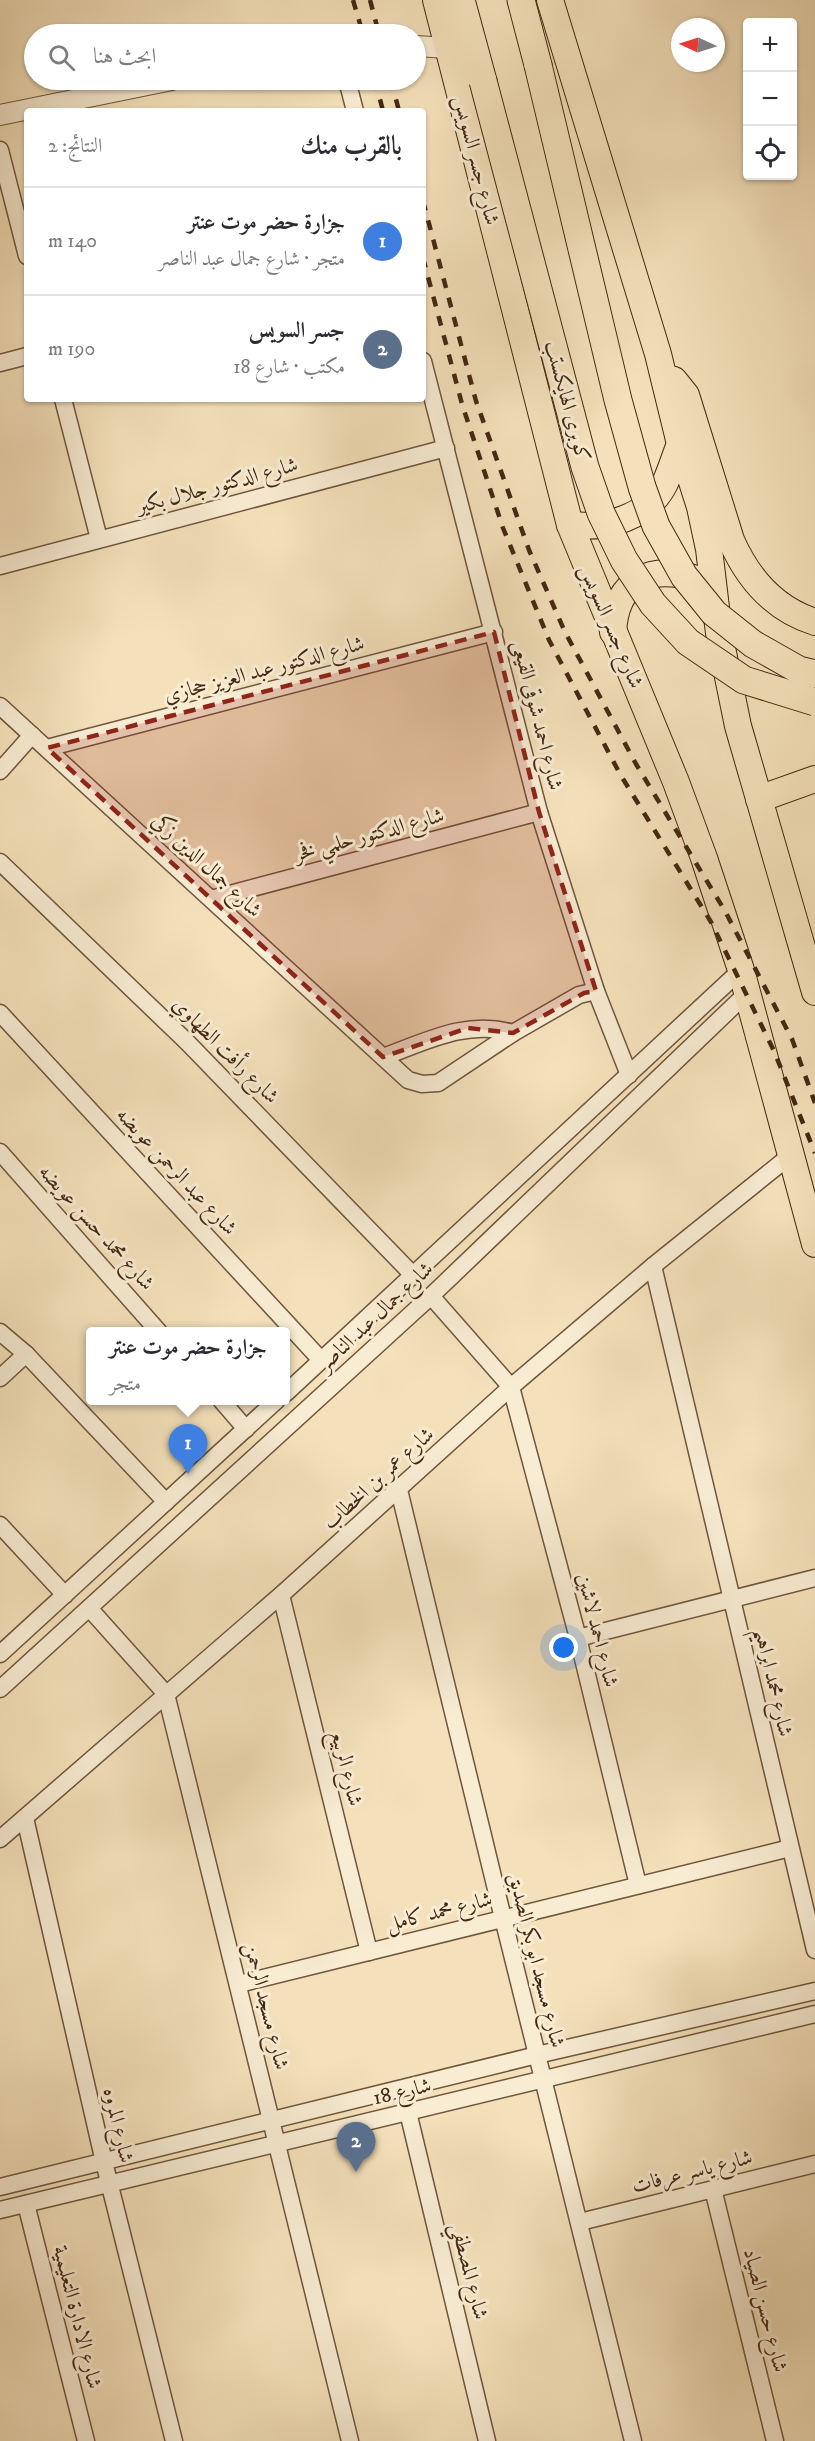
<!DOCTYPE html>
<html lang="ar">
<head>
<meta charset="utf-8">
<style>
  body { margin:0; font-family:"IM FELL DW Pica",Amiri,serif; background:#f7f7f7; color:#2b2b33; direction:rtl }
  .controls { position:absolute; right:18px; top:18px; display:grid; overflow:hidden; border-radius:6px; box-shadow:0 2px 4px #0004 }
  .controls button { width:54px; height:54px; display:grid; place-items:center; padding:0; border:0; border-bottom:2px solid #e1e1e2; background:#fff; color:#2b2b33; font:30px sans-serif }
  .compass { position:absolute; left:671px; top:18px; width:54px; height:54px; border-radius:50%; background:#fff; box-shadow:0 2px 4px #0004; rotate:274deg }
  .you { position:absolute; left:564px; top:1648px; width:21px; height:21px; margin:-15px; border:4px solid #fff; border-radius:50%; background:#1a73e8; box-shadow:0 0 0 9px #1a73e833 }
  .badge { display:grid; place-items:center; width:39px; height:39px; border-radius:50%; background:#b45309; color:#fff; font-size:20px; font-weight:700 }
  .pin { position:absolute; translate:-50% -50px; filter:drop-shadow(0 2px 3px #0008) }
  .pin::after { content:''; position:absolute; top:32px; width:21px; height:18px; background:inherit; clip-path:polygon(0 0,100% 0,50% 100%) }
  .popup { position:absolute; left:86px; top:1327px; width:204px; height:78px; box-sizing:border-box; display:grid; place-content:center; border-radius:6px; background:#fff; filter:drop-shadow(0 2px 4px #0005); font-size:20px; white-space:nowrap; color:#7c7c81 }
  .popup b { font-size:22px; color:#2b2b33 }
  .popup::after { content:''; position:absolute; left:50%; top:100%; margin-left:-12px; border:12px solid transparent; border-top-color:#fff }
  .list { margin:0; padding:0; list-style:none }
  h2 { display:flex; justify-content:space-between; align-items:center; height:78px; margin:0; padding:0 24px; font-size:26px }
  h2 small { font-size:20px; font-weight:400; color:#7c7c81 }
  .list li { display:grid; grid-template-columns:39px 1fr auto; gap:18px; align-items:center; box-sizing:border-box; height:108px; padding:0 24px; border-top:2px solid #e1e1e2 }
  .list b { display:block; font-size:22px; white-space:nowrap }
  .list p { margin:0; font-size:20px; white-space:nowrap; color:#7c7c81 }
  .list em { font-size:20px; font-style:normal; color:#7c7c81 }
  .icon { flex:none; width:33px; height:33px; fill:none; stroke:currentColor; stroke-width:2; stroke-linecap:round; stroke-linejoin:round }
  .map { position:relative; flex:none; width:815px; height:2441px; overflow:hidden; direction:ltr }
  .search { position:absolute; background:#fff; box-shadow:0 2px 4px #0004; left:24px; top:24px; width:402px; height:66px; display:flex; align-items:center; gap:15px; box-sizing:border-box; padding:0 21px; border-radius:33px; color:#7c7c81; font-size:22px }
  .panel { position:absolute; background:#fff; box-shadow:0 2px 4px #0004; left:24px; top:108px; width:402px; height:294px; border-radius:6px; direction:rtl }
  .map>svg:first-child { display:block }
</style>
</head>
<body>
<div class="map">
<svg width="815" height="2441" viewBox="0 0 815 2441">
  <rect width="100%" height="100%" fill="#f4e1bb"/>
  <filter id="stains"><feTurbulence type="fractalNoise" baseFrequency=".00333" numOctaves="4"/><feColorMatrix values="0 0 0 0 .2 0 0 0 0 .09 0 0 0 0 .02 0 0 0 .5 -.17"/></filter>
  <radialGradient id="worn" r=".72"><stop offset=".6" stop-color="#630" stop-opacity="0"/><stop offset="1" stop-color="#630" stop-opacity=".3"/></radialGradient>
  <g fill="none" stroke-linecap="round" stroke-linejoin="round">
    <defs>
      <g id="minor">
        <polyline points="347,80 355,111"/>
        <polyline points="0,150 27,256"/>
        <polyline points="423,361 539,812 596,991 629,1075"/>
        <polyline points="0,363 27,356"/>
        <polyline points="63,399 99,539"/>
        <polyline points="0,566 446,448"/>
        <polyline points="0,706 408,1080 422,1084 438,1083 513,1033 579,995 596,991"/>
        <polyline points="47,748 494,632"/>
        <polyline points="0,771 32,735"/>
        <polyline points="0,862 187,1042 414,1276"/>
        <polyline points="211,899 539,812"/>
        <polyline points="0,1013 321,1360"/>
        <path d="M383,1057C425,1042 467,1019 513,1033"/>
        <polyline points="0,1152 159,1332"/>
        <polyline points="653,1266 815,1950"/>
        <polyline points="431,1296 511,1387 578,1638 638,1885"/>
        <polyline points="0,1332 26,1354 166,1502"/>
        <polyline points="0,1378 26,1354"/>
        <polyline points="286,1393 741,970"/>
        <polyline points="221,1400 246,1429"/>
        <polyline points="399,1490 503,1918 633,2441"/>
        <polyline points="0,1525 65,1595"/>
        <polyline points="281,1595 369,1952"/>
        <polyline points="89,1608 166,1694 350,2441"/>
        <polyline points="578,1638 815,1578"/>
        <polyline points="0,1654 277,1400"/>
        <polyline points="0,1689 431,1296 747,993"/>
        <polyline points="25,1818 104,2162 174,2441"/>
        <polyline points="0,1839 281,1595 511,1387 653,1266 791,1155"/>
        <polyline points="239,1984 790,1848"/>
        <polyline points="408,2112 487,2441"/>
        <polyline points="0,2187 537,2055 815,1991"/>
        <polyline points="713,2189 775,2441"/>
        <polyline points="26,2204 86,2441"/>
        <polyline points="0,2210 815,2014"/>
        <polyline points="580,2222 815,2164"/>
      </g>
      <g id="tertiary">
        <polyline points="416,46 448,48"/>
        <polyline points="0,115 172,80"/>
      </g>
      <g id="primary">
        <polyline points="436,0 570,525 676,782 704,858 741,970 815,1244"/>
        <polyline points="550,0 658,354 680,444 700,507 709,549 719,633 738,726 815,992"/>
        <path d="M667,378L674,380L686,395L731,540C748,579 774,609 815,622"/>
        <path d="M570,525C606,529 648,518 665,483C671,470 675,456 680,444"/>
        <path d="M613,632C616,579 652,563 699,580"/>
        <polyline points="759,799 815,779"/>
      </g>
      <g id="trunk">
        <polyline points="461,0 483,81"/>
        <polyline points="521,0 538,65"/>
      </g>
    </defs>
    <!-- minor casing -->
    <use href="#minor" stroke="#6f563c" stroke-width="19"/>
    <!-- tertiary casing -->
    <use href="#tertiary" stroke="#6f563c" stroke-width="22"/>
    <!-- primary casing -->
    <use href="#primary" stroke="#432711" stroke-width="28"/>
    <!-- trunk casing -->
    <use href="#trunk" stroke="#432711" stroke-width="29"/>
    <!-- minor -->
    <use href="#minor" stroke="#f8ecd3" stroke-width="16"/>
    <!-- tertiary -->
    <use href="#tertiary" stroke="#f8ecd3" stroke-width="20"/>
    <!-- primary -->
    <use href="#primary" stroke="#f4e1bb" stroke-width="26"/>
    <!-- trunk -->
    <use href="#trunk" stroke="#f4e1bb" stroke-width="27"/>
    <!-- rail -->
    <g stroke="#432711" stroke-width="4.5" stroke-dasharray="10 10" stroke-linecap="butt">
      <polyline points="353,0 363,34"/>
      <polyline points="370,0 379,34"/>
      <polyline points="375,80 383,111"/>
      <polyline points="391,80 399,111"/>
      <polyline points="423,201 476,401 529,550 565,632 636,764 725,911 792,1039 815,1103"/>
      <polyline points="423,258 462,404 503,528 549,640 620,774 711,922 774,1051 815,1153"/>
    </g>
    <defs>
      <g id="trunk-bridge">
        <polyline points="538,65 618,400 642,487 656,526 684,576 714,613 753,644 799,670 815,674"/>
        <polyline points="483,81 585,467 601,513 624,560 653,604 688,642 744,680 815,702"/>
      </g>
    </defs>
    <!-- trunk-bridge casing -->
    <use href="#trunk-bridge" stroke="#432711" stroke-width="29" stroke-linecap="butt"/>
    <!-- trunk-bridge -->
    <use href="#trunk-bridge" stroke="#f4e1bb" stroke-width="27"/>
  </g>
  <!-- marked area -->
  <path fill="#8f2418" fill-opacity="0.2" stroke="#8f2418" stroke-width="4.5" stroke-dasharray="12 8" stroke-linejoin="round" d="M494,632L539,812L596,991L584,993L513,1033L468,1028L383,1057L47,748Z"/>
  <g text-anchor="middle" stroke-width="6" stroke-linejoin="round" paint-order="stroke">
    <!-- street labels -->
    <g font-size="21" fill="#432711" stroke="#f8ecd3">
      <text transform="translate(477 160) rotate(76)" y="7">شارع جسر السويس</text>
      <text transform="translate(568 401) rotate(75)" y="7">كوبرى الهايكستب</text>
      <text transform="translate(217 485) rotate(-15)" y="7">شارع الدكتور جلال بكير</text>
      <text transform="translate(612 626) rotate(67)" y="7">شارع جسر السويس</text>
      <text transform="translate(264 669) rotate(-15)" y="7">شارع الدكتور عبد العزيز حجازي</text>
      <text transform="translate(538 715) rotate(76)" y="7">شارع احمد شوقى القيعى</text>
      <text transform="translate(369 834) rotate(-15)" y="7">شارع الدكتور حلمي فخر</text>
      <text transform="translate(207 865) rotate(43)" y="7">شارع جمال الدين زكي</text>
      <text transform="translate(226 1050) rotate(45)" y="7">شارع رأفت الطهاوي</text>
      <text transform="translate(177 1171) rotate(47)" y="7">شارع عبد الرحمن عويضه</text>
      <text transform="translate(97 1227) rotate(48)" y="7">شارع محمد حسن عويضه</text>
      <text transform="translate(375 1316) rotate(-43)" y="7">شارع جمال عبد الناصر</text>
      <text transform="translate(378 1478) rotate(-42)" y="7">شارع عمر بن الخطاب</text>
      <text transform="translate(598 1630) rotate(76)" y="7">شارع احمد لاشين</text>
      <text transform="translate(774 1682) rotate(77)" y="7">شارع محمد ابراهيم</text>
      <text transform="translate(347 1768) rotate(76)" y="7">شارع الربيع</text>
      <text transform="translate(439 1911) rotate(-14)" y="7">شارع محمد كامل</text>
      <text transform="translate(537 1960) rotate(76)" y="7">شارع مسجد ابو بكر الصديق</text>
      <text transform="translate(267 2006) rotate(76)" y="7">شارع مسجد الرحمن</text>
      <text transform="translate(402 2091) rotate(-13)" y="7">شارع 18</text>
      <text transform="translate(119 2125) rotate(77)" y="7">شارع المروه</text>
      <text transform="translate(692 2171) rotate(-14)" y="7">شارع ياسر عرفات</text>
      <text transform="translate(470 2271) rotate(76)" y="7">شارع المصطفي</text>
      <text transform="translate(766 2310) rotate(76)" y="7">شارع حسن الصياد</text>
      <text transform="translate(78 2317) rotate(76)" y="7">شارع الادارة التعليمية</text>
    </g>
  </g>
  <rect width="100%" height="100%" filter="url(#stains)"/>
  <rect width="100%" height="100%" fill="url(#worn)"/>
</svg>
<div class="controls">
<button>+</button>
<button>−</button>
<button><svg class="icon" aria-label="locate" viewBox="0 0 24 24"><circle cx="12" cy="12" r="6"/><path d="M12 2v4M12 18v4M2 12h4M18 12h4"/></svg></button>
</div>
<svg class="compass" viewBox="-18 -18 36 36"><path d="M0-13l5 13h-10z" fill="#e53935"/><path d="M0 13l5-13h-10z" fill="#7c7c81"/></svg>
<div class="you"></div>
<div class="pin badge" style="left:188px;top:1474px;background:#3f7fe0">1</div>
<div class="popup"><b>جزارة حضر موت عنتر</b>متجر</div>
<div class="pin badge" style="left:356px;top:2172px;background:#5c6f8a">2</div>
<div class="search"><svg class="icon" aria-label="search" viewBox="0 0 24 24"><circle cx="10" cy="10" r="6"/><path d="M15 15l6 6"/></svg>ابحث هنا</div>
<section class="panel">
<h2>بالقرب منك<small>النتائج: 2</small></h2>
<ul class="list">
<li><span class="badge" style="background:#3f7fe0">1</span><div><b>جزارة حضر موت عنتر</b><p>متجر · شارع جمال عبد الناصر</p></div><em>140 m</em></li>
<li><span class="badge" style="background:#5c6f8a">2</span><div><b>جسر السويس</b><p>مكتب · شارع 18</p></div><em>190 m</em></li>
</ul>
</section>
</div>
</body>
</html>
